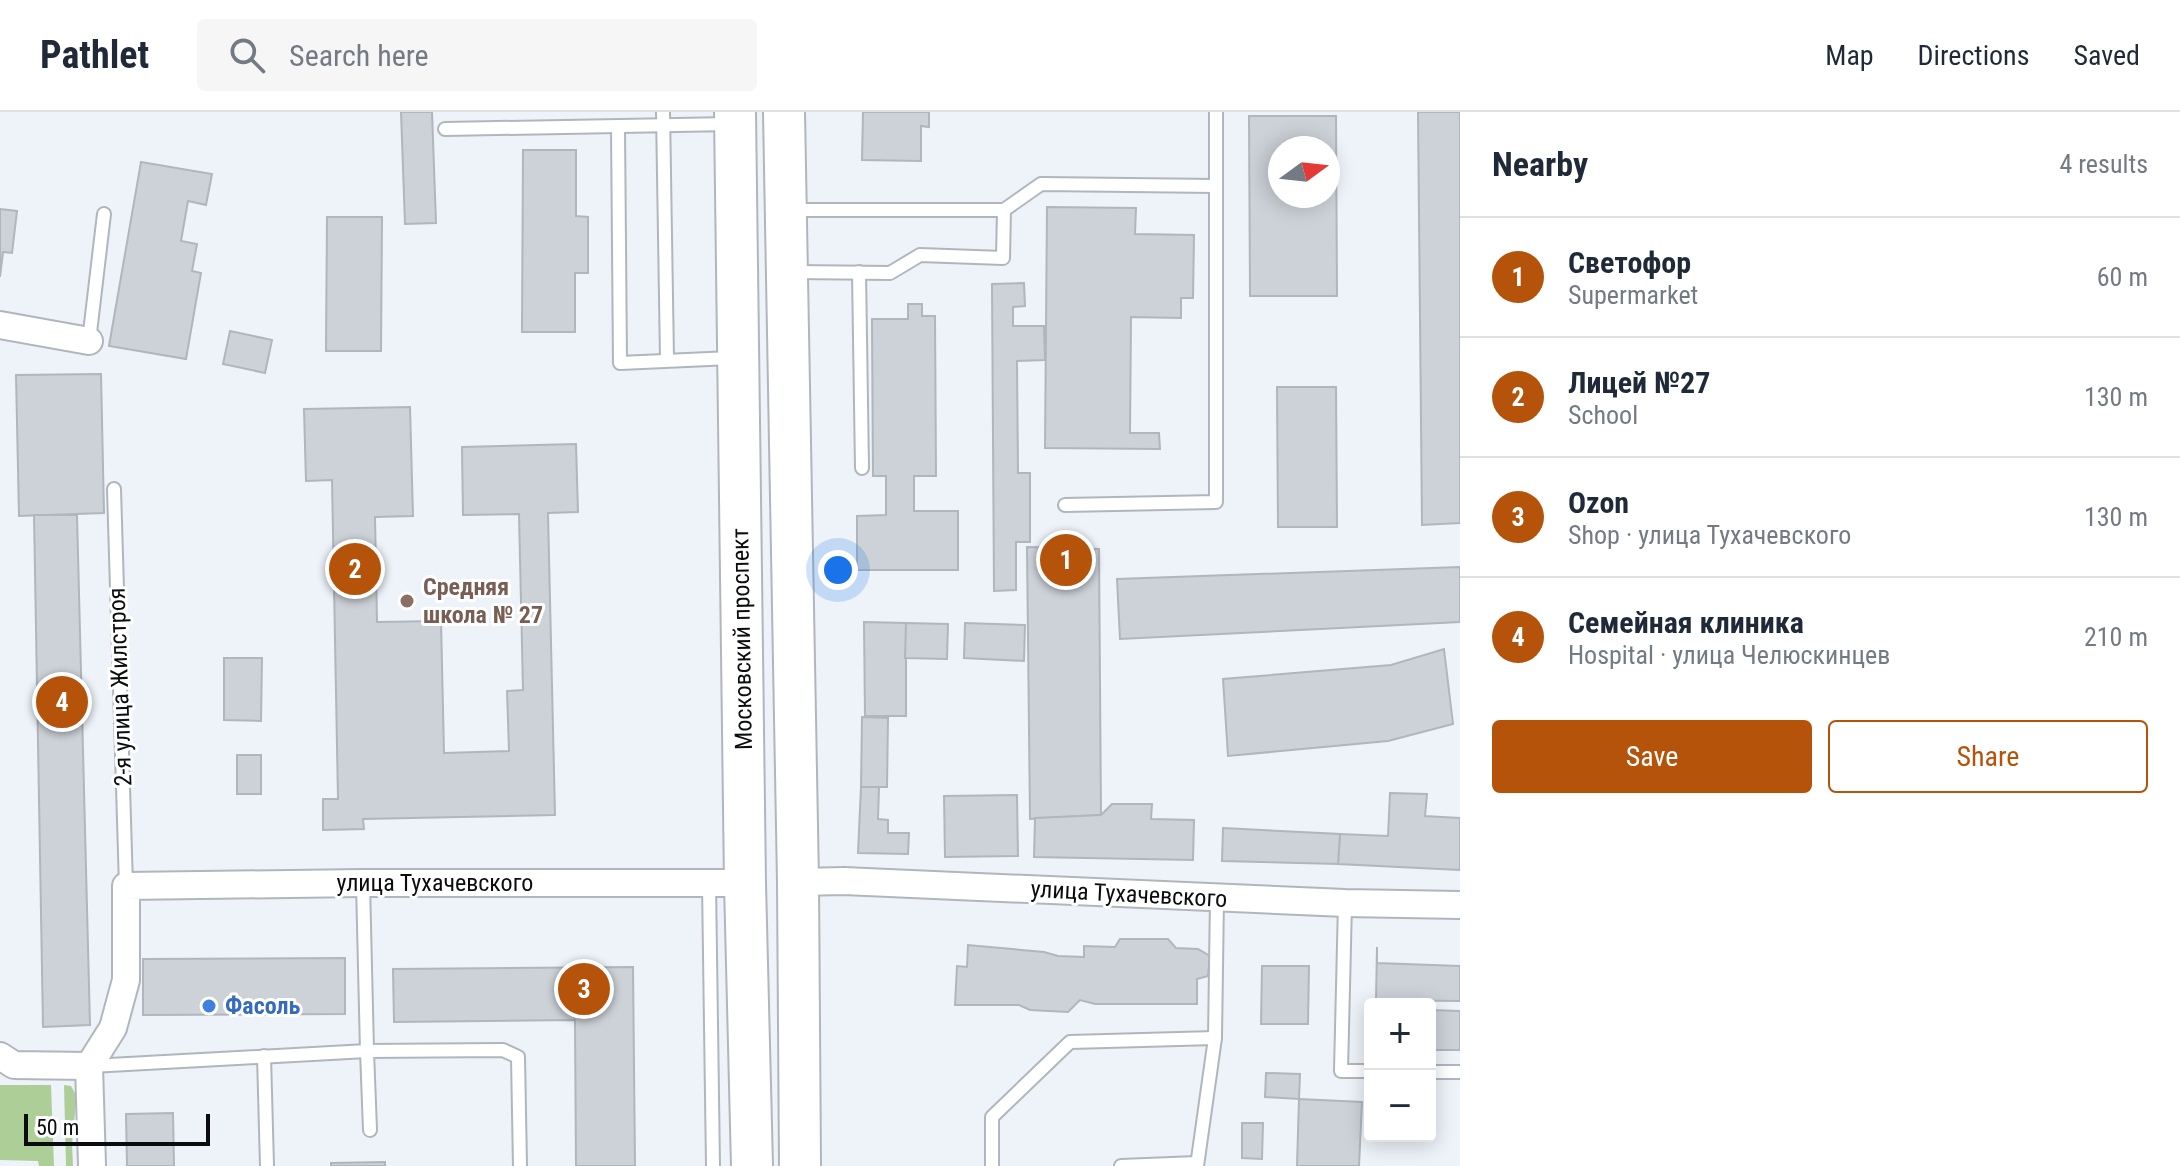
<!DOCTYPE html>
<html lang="en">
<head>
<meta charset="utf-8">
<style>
  body { margin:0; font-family:"Roboto Condensed",sans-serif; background:#f6f6f7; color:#1f2937 }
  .controls { position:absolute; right:24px; bottom:24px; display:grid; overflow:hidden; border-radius:8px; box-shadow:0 4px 20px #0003 }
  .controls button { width:72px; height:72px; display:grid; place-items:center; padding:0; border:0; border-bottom:2px solid #e0e1e3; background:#fff; color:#1f2937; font:40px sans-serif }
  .compass { position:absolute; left:1268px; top:24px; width:72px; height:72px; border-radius:50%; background:#fff; box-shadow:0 4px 20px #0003; rotate:75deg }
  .scale { position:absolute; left:24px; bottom:20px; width:186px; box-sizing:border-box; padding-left:8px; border:4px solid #0a0c0e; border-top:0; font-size:22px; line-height:28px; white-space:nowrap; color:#0a0c0e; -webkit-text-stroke:6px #fff; paint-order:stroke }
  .you { position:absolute; left:838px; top:458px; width:28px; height:28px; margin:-20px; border:6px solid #fff; border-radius:50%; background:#1a73e8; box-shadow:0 0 0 12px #1a73e833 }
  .badge { display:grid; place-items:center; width:52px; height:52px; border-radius:50%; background:#b45309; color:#fff; font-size:26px; font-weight:700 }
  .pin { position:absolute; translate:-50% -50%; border:4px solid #fff; box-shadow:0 2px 8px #0006 }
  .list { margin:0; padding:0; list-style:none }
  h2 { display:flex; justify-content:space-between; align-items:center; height:104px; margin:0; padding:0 32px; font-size:34px }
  h2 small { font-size:26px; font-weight:400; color:#747a83 }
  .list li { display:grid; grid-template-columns:52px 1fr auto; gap:24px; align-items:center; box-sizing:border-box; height:120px; padding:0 32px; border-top:2px solid #e0e1e3 }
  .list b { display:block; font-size:30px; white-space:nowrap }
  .list p { margin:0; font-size:26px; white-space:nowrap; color:#747a83 }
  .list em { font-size:26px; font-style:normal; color:#747a83 }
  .actions { display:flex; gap:16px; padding:24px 32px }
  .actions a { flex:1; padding:18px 0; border:2px solid #b45309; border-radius:8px; text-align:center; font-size:28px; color:#b45309 }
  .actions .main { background:#b45309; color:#fff }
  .icon { flex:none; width:44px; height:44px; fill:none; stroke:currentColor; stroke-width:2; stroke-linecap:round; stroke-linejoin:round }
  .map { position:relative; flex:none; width:1460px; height:1054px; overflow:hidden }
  header { display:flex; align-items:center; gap:48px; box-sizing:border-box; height:112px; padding:0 40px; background:#fff; border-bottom:2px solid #e0e1e3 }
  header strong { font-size:38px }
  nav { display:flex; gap:44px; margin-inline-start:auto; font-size:28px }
  .search { width:560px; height:72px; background:#f6f6f7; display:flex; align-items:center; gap:20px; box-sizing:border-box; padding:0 28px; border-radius:8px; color:#747a83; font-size:30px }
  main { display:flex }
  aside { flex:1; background:#fff }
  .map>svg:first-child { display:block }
</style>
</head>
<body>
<header>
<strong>Pathlet</strong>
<div class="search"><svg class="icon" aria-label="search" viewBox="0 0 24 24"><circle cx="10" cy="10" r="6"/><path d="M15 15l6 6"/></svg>Search here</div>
<nav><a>Map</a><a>Directions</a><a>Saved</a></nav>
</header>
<main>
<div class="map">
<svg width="1460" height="1054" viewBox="0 0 1460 1054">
  <rect width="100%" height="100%" fill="#edf3f9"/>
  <!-- green -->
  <g fill="#aece97">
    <polygon points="0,973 51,973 54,1054 39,1054 38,1049 0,1048"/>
    <polygon points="64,973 71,974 76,983 76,990 72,1032 73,1054 66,1054"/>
  </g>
  <!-- building -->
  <g fill="#ccd2d8" stroke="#b0b6bc" stroke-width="2" fill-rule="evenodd">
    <polygon points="401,0 432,0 436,111 405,112"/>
    <polygon points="863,0 929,0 929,15 921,14 921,49 862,48"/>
    <polygon points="1418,0 1460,0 1460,411 1422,413"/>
    <path d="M1249,4H1336L1337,184H1250ZM1280,36H1328V84H1280Z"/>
    <polygon points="523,38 576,38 576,104 588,105 588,161 575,161 575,220 522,220"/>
    <polygon points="141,50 212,62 206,93 188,89 181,129 197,132 192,159 201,161 186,247 109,234"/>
    <polygon points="1047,95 1136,96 1135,122 1194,123 1193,186 1181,186 1181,206 1131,205 1130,321 1159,321 1160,337 1045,336"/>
    <polygon points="0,97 17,99 12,141 3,140 0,165"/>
    <polygon points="327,105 382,105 381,239 326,239"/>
    <polygon points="1024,171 1025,194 1013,195 1013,214 1044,214 1045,248 1017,249 1018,361 1030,361 1030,430 1016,430 1016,478 994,479 992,172"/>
    <polygon points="908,192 922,192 922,204 935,204 936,364 914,364 914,399 958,399 958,458 857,458 857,404 886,403 886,364 873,364 872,207 908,207"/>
    <polygon points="230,219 272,228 265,261 223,252"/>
    <polygon points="101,262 104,401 19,404 16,263"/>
    <polygon points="1277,275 1336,275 1337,415 1278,415"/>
    <polygon points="410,295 413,404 375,405 377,510 441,509 444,641 509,639 507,579 523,578 519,402 463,403 462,335 576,332 578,400 548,401 555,703 363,707 364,717 323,718 323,687 338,687 332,368 306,369 304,297"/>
    <polygon points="34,403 77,403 90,913 43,915"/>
    <polygon points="1027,435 1099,437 1101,703 1030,707"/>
    <polygon points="1460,455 1460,510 1120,527 1117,467"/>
    <polygon points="864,510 906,511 906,604 865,604"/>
    <polygon points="906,511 948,512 947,547 905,546"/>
    <polygon points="965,511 1025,513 1024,549 964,546"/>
    <polygon points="1444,537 1453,612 1388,629 1228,644 1223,567 1391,553"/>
    <polygon points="224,546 262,546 261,609 224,608"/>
    <polygon points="862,605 888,606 887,675 861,675"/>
    <rect x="237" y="643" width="24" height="39"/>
    <polygon points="861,675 879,675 878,707 888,708 888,721 909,721 908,742 858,741"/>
    <polygon points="1390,681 1427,682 1425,704 1460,706 1460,758 1338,752 1340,722 1388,724"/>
    <polygon points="1017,683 1018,744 945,745 944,684"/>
    <polygon points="1112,692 1152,692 1151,707 1194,708 1193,748 1034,745 1035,706 1101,703"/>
    <polygon points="1223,716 1340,722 1338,752 1222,749"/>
    <polygon points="1120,827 1168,827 1176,836 1198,837 1210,844 1208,864 1197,867 1197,892 1095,892 1080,888 1068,900 1030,898 1019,893 955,893 957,854 967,855 968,833 1044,840 1058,844 1084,845 1084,834 1115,835"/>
    <polygon points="1377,835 1377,851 1460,854 1460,889 1376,888"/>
    <polygon points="345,846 345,902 143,903 143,847"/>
    <polygon points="1262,854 1309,854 1308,912 1261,912"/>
    <polygon points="633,855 635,1054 576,1054 575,908 394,910 393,857"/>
    <polygon points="1430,898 1460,899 1460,938 1430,938"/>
    <polygon points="1266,961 1300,962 1299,987 1265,985"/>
    <polygon points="1299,987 1362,990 1359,1054 1297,1054"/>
    <polygon points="173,1001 174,1054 127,1054 126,1002"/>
    <polygon points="1242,1011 1263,1011 1262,1047 1242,1046"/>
    <polygon points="385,1050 385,1054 331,1054 331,1051"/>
  </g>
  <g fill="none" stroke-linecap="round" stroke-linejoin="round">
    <defs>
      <g id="service">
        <polyline points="663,0 667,247"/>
        <polyline points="618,15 620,251 731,246"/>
        <polyline points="445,17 732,12"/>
        <polyline points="789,98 1004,98 1041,72 1216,74"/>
        <polyline points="794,160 890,161 920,143 1003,146 1004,98"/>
        <polyline points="859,160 862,356"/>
        <polyline points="89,229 104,102"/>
        <polyline points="114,377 126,774"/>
        <polyline points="1065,393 1216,390 1216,0"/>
        <polyline points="709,771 713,1054"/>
        <polyline points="1345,791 1341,959 1370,959"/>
        <polyline points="264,944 267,1054"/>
        <polyline points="91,954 367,939 363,771"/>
        <polyline points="1430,960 1460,960"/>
        <polyline points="370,1018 367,939 503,938 518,945 520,1054"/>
        <polyline points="992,1054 992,1005 1070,930 1215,926"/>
        <polyline points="1121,1054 1197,1051"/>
        <polyline points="1197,1054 1215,926 1217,785"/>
      </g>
      <g id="minor">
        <polyline points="0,213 89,229"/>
        <polyline points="798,770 844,769 1345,791 1460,793"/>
        <polyline points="0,944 14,953 89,954"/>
        <polyline points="92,1054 89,954 113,916 126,868 126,774 363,771 745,771"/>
      </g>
      <g id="primary">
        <polyline points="735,0 745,771 752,1054"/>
        <polyline points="784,0 798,770 800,1054"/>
      </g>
    </defs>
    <!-- service casing -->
    <use href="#service" stroke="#b1b6bd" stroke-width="16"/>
    <!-- minor casing -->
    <use href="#minor" stroke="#b1b6bd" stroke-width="30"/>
    <!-- primary casing -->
    <use href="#primary" stroke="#b1b6bd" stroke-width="44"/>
    <!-- service -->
    <use href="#service" stroke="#fff" stroke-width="12"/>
    <!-- minor -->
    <use href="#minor" stroke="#fff" stroke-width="26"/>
    <!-- primary -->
    <use href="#primary" stroke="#fff" stroke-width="40"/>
  </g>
  <!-- markers -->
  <circle fill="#8d6e63" stroke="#fff" stroke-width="3" cx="407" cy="489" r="8"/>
  <circle fill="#3f7fe0" stroke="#fff" stroke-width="3" cx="209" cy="894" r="8"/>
  <g text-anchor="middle" stroke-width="6" stroke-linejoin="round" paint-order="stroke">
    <!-- education labels -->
    <g font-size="24" font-weight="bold" fill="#785e54" stroke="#fff" text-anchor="start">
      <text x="423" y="483">Средняя<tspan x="423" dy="28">школа № 27</tspan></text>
    </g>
    <!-- street labels -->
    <g font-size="24" fill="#0a0c0e" stroke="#fff">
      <text transform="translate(742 527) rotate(-91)" y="8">Московский проспект</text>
      <text transform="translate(120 575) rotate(-92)" y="8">2-я улица Жилстроя</text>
      <text x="435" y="779">улица Тухачевского</text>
      <text transform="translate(1129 782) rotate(3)" y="8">улица Тухачевского</text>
    </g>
    <!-- shop labels -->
    <g font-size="24" font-weight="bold" fill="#366cbe" stroke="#fff" text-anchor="start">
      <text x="225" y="902">Фасоль</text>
    </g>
  </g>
</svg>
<div class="controls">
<button>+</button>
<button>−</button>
</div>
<svg class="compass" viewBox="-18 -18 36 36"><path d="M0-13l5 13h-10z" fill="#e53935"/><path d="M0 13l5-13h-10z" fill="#747a83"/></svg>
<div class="scale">50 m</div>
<div class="you"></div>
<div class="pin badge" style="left:1066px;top:448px">1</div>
<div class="pin badge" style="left:355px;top:457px">2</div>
<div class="pin badge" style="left:584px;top:877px">3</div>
<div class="pin badge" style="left:62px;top:590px">4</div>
</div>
<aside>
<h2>Nearby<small>4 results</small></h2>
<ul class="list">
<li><span class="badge">1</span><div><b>Светофор</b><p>Supermarket</p></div><em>60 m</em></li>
<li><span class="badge">2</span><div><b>Лицей №27</b><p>School</p></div><em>130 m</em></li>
<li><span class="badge">3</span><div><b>Ozon</b><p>Shop · улица Тухачевского</p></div><em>130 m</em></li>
<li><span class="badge">4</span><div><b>Семейная клиника</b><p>Hospital · улица Челюскинцев</p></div><em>210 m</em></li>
</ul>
<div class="actions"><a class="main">Save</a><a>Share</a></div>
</aside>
</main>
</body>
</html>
